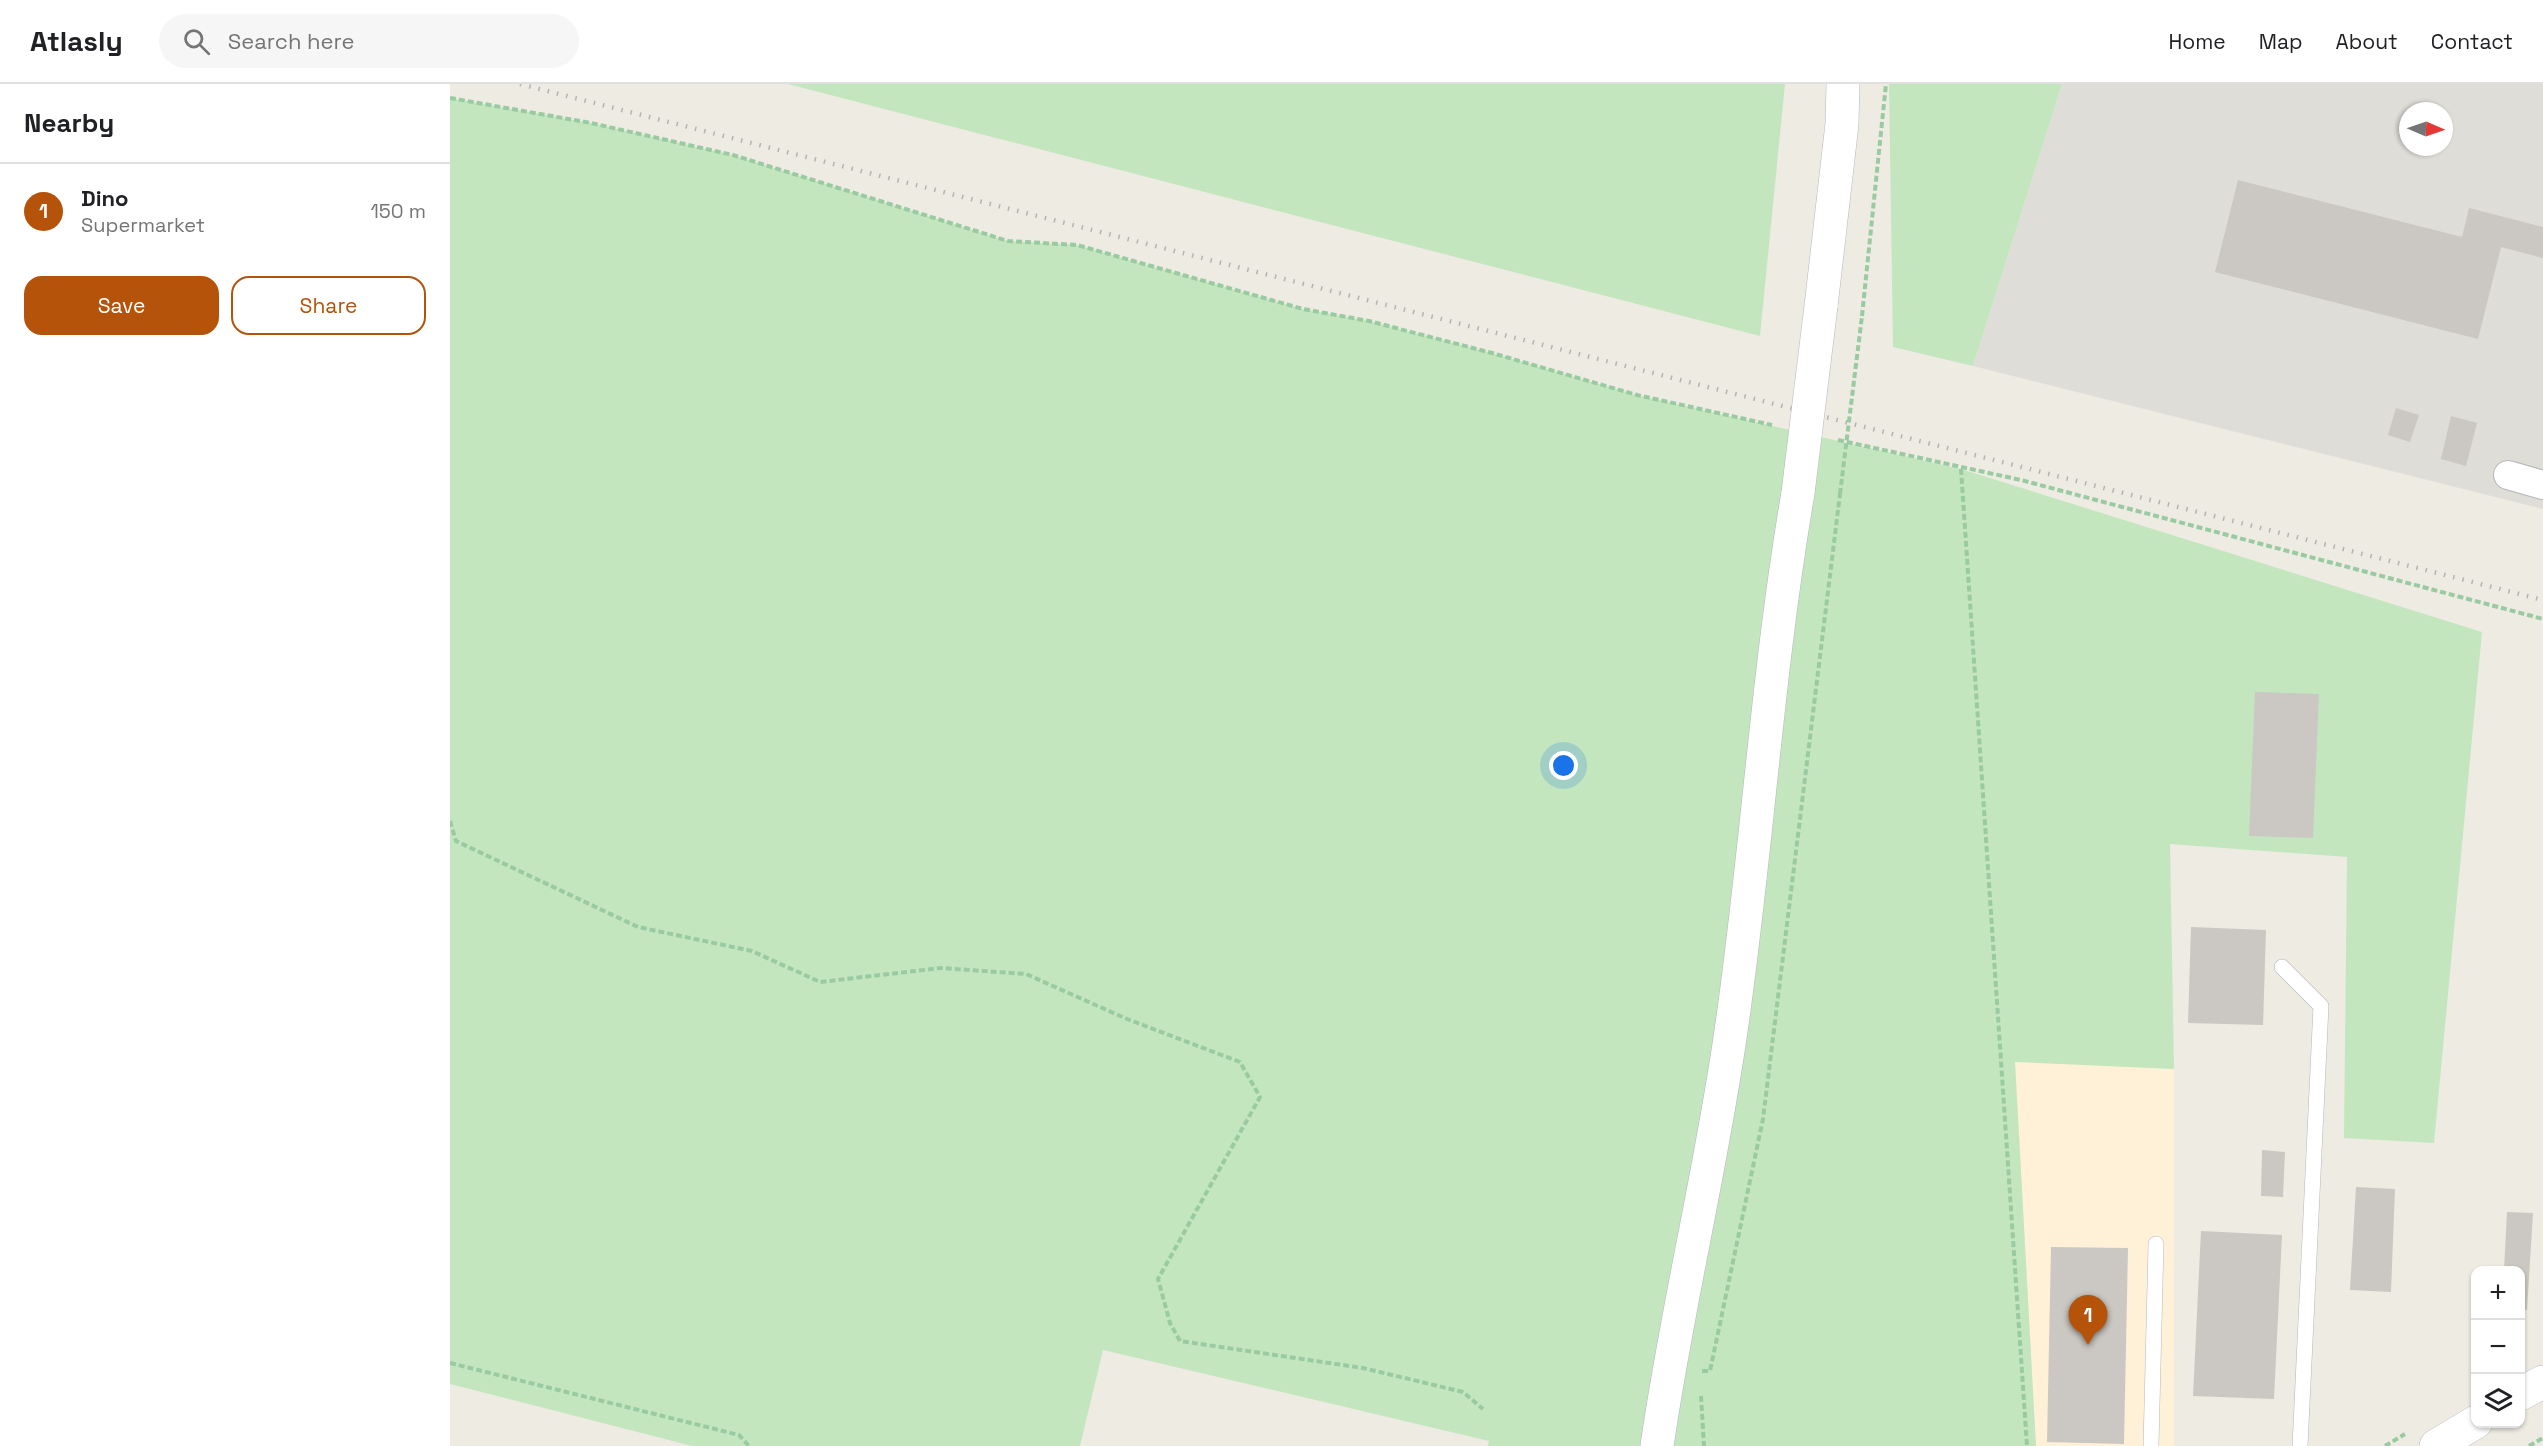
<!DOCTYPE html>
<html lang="en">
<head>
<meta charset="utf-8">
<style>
  body { margin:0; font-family:"Space Grotesk",sans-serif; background:#f6f6f6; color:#202124 }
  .controls { position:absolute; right:18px; bottom:18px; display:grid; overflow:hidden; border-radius:12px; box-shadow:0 2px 4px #0004 }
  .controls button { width:54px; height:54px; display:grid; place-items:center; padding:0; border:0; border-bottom:2px solid #e0e0e0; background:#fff; color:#202124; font:30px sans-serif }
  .compass { position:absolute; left:1949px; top:18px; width:54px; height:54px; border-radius:50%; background:#fff; box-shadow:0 2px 4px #0004; rotate:92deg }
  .you { position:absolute; left:1114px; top:682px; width:21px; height:21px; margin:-15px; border:4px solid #fff; border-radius:50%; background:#1a73e8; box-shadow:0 0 0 9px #1a73e833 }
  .badge { display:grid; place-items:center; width:39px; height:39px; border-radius:50%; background:#b45309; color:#fff; font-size:20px; font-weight:700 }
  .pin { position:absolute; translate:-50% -50px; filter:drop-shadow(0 2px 3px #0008) }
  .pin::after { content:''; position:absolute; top:32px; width:21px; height:18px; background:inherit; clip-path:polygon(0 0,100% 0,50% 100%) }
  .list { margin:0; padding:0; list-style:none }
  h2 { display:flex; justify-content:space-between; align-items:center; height:78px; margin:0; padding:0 24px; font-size:26px }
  h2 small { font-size:20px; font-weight:400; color:#757577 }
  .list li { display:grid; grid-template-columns:39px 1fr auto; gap:18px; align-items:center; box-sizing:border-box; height:96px; padding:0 24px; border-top:2px solid #e0e0e0 }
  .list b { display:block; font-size:22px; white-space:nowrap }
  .list p { margin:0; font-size:20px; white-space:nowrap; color:#757577 }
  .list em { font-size:20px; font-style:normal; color:#757577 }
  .actions { display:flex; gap:12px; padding:18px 24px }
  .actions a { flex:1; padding:14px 0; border:2px solid #b45309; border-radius:18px; text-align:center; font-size:21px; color:#b45309 }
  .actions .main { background:#b45309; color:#fff }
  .icon { flex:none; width:33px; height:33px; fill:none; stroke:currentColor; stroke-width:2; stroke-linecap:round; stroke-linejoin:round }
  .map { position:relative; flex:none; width:2093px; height:1362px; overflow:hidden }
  header { display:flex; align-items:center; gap:36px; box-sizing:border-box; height:84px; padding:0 30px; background:#fff; border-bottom:2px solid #e0e0e0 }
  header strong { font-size:28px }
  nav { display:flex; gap:33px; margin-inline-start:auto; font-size:21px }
  .search { width:420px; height:54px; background:#f6f6f6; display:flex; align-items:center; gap:15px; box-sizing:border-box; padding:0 21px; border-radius:33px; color:#757577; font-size:22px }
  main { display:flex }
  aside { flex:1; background:#fff }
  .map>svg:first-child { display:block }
</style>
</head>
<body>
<header>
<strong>Atlasly</strong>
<div class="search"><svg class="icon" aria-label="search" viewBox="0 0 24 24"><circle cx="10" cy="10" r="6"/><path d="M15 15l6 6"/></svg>Search here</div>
<nav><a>Home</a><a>Map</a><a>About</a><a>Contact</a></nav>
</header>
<main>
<aside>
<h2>Nearby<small></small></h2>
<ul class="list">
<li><span class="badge">1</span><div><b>Dino</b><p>Supermarket</p></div><em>150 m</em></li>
</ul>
<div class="actions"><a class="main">Save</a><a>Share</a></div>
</aside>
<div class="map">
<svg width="2093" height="1362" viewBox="0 0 2093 1362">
  <rect width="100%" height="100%" fill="#eeebe3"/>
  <!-- commercial -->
  <polygon fill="#fef1d8" points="1565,977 1724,985 1724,1362 1586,1362"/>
  <!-- industrial -->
  <path fill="#dfddd8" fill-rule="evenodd" d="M1612,0H2093V425L1523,282ZM1958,27H1994V63H1958Z"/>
  <!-- green -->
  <g fill="#c4e6bf">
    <polygon points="338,0 1335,0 1310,252"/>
    <polygon points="1439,0 1612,0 1523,282 1443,263"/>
    <polygon points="0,14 141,39 283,71 558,157 627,161 853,225 919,237 1042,269 1187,311 1511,385 2032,548 1984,1059 1894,1054 1897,773 1720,760 1724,985 1565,978 1586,1362 1038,1362 1039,1357 653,1266 630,1362 242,1362 0,1300"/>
  </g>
  <!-- building -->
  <g fill="#cbc7c2">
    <polygon points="1788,96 2012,153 2019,124 2093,143 2093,174 2051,163 2028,255 1765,188"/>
    <polygon points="1946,324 1969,331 1960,358 1938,351"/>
    <polygon points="2001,332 2027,339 2016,382 1991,375"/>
    <polygon points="1805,608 1869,610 1863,754 1799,752"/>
    <polygon points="1741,843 1816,846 1813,941 1738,939"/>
    <polygon points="1812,1066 1835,1068 1833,1113 1811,1112"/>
    <polygon points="1906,1103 1945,1105 1941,1208 1900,1206"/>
    <polygon points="2057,1128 2083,1129 2077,1226 2070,1225 2070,1186 2054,1186"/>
    <polygon points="1751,1147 1832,1151 1824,1315 1743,1312"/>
    <polygon points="1601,1163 1678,1164 1674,1360 1597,1358"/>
  </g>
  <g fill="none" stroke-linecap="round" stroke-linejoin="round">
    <defs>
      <g id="service">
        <polyline points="1832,883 1871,922 1850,1362"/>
        <polyline points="1701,1362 1706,1160"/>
      </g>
      <polyline id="minor" points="2058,391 2093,401"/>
      <g id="tertiary">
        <polyline points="1371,222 1392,40 1393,0"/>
        <polyline points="2070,1310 2093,1298"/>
        <path d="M1207,1362C1227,1223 1261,1087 1281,947C1307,769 1317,588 1348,409"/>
        <polyline points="1986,1362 2026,1338"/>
      </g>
    </defs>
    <!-- service casing -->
    <use href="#service" stroke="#b4b7bb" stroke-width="16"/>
    <!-- minor casing -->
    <use href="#minor" stroke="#b4b7bb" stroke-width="30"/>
    <!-- tertiary casing -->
    <use href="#tertiary" stroke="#b4b7bb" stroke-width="34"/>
    <!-- path -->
    <g stroke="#99caa2" stroke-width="4" stroke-dasharray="6 3" stroke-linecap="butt">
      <polyline points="0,14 141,39 283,71 558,157 627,161 853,225 919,237 1042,269 1187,311 1322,341"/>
      <polyline points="1412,232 1436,0"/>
      <polyline points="1388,356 1571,396 2093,535"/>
      <polyline points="1511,385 1577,1362"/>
      <polyline points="0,737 6,757 188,843 302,867 370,898 491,884 576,890 677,935 790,978 810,1013 708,1195 720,1239 730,1257 913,1284 1013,1308 1033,1325"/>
      <polyline points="0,1279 289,1351 299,1362"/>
      <polyline points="1252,1287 1260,1287 1313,1035 1390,410"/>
      <polyline points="1251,1312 1254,1362"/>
      <polyline points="1935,1362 1955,1350"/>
      <polyline points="2079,1362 2093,1354"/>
    </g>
    <!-- service -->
    <use href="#service" stroke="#fff" stroke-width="15"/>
    <!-- minor -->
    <use href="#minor" stroke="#fff" stroke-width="28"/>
    <!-- tertiary -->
    <use href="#tertiary" stroke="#fff" stroke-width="33"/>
    <!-- rail -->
    <polyline stroke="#b2b3b4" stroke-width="4.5" stroke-dasharray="1.5 8" stroke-linecap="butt" points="70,0 2093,516"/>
    <defs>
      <polyline id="tertiary-bridge" points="1348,409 1371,222"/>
    </defs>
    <!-- tertiary-bridge casing -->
    <use href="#tertiary-bridge" stroke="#b4b7bb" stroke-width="34" stroke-linecap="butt"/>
    <!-- path-bridge -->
    <polyline stroke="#99caa2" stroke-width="4" stroke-dasharray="6 3" stroke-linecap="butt" points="1390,410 1412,232"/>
    <!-- tertiary-bridge -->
    <use href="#tertiary-bridge" stroke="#fff" stroke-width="33"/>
  </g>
</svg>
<div class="controls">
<button>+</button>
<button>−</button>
<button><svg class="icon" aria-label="layers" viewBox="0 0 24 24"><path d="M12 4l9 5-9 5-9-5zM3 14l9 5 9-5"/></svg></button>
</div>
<svg class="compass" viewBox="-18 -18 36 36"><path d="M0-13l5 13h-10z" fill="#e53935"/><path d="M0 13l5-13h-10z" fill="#757577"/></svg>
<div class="you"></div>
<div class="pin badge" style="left:1638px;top:1261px">1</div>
</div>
</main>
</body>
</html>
